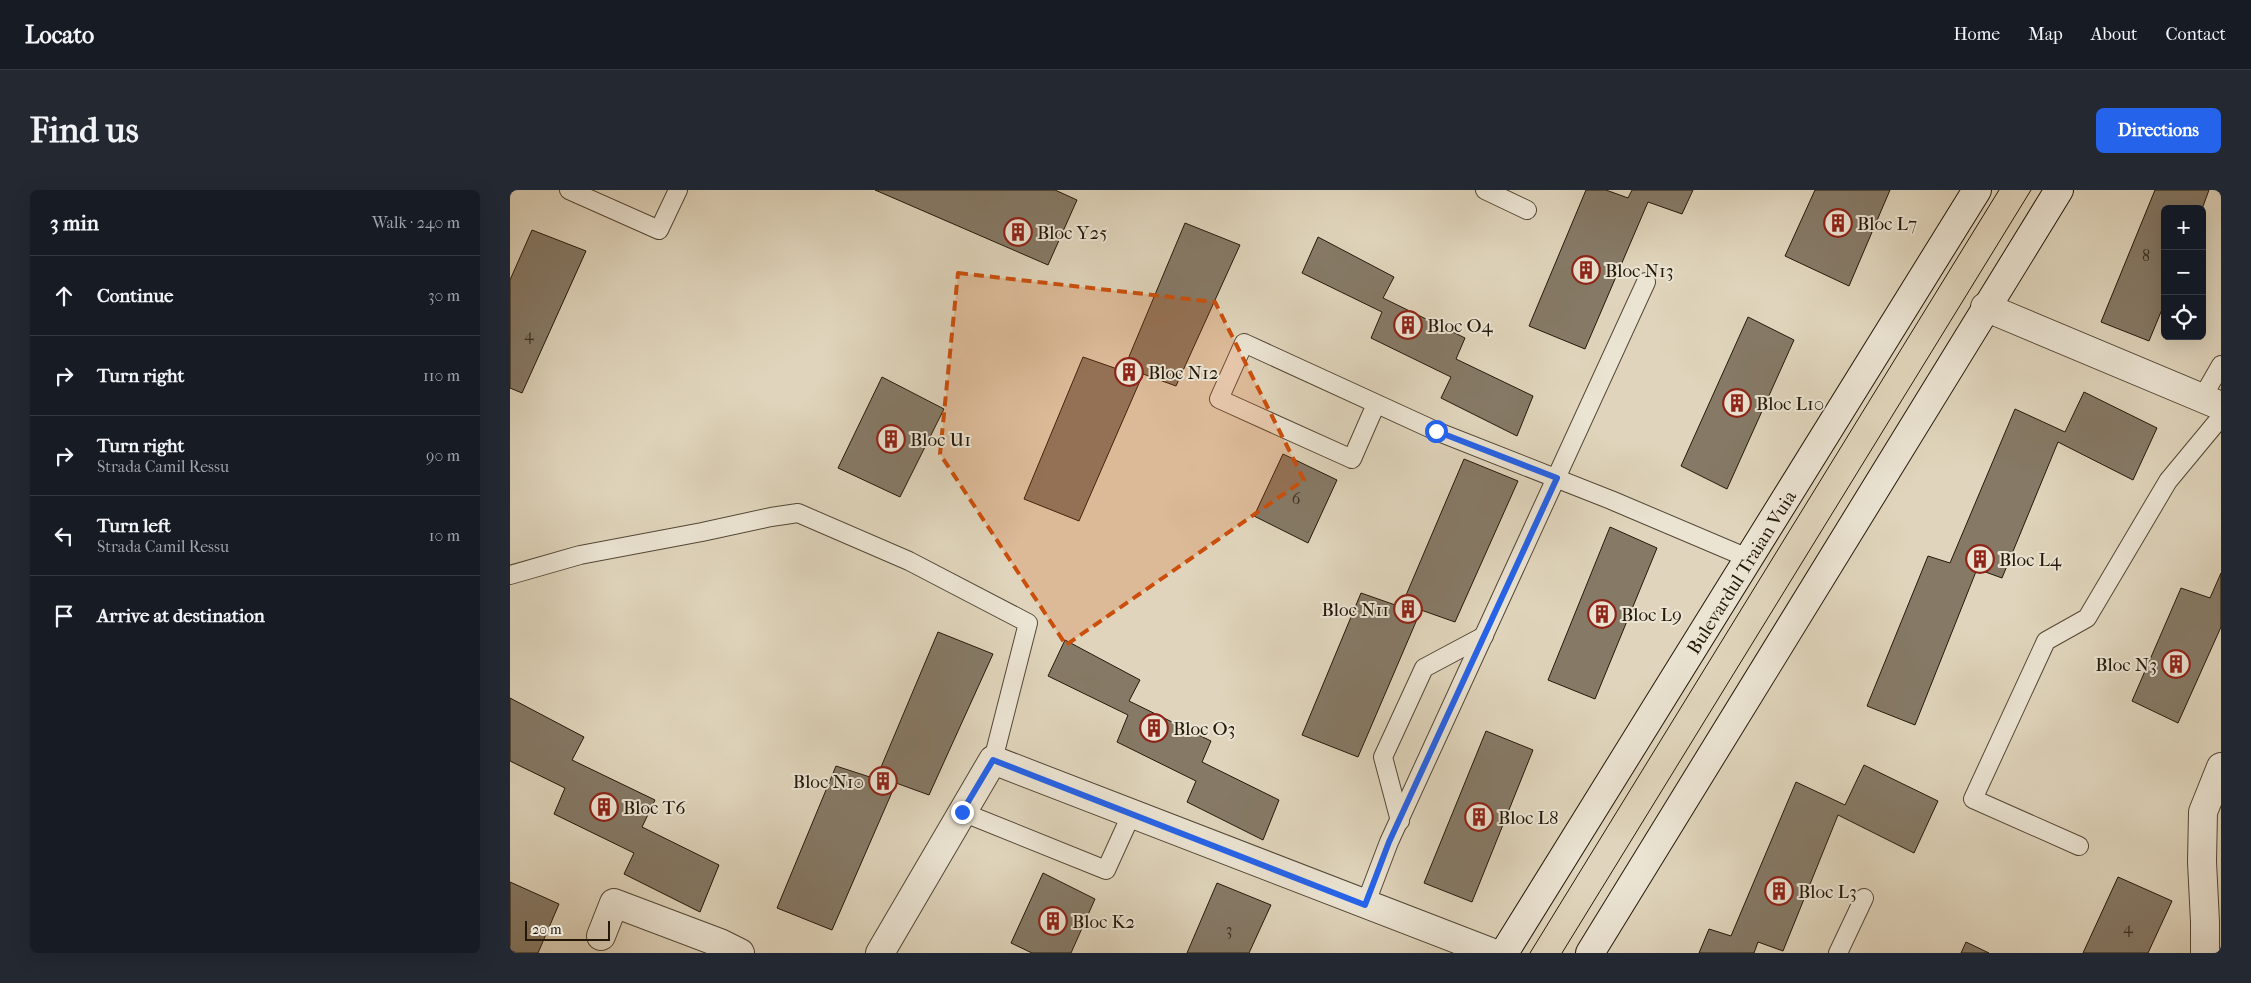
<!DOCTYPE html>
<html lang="en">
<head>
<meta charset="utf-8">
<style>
  body { margin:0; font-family:"IM FELL French Canon",serif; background:#242831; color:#f1f3f6 }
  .controls { position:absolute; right:15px; top:15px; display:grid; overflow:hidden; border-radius:8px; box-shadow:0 5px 20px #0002 }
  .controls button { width:45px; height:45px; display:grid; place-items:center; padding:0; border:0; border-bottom:1px solid #363941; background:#171b24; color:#f1f3f6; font:25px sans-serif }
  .scale { position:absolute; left:15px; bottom:12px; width:85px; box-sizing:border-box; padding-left:5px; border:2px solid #24180a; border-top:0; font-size:14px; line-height:18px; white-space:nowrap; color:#24180a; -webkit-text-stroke:4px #ebe4d3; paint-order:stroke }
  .stop { position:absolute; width:15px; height:15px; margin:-11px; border:4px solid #2563eb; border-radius:50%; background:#fff }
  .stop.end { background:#2563eb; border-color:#fff; box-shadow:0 1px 5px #0008 }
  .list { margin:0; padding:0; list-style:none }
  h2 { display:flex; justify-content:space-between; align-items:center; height:65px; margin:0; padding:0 20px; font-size:21px }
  h2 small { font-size:16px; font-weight:400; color:#9ea1a6 }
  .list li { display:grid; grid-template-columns:32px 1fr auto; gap:15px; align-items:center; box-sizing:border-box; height:80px; padding:0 20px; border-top:1px solid #363941 }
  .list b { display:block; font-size:19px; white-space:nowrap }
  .list p { margin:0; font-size:16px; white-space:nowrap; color:#9ea1a6 }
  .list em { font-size:16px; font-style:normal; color:#9ea1a6 }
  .icon { flex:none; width:28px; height:28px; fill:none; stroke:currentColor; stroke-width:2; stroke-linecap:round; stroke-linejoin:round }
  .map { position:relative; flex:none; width:1711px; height:763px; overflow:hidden; border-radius:8px }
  header { display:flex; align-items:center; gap:30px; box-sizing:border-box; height:70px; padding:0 25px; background:#171b24; border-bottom:1px solid #363941 }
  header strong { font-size:24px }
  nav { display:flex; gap:28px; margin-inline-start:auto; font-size:18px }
  .intro { display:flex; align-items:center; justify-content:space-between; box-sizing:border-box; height:120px; padding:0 30px }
  h1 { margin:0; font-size:35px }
  .button { padding:12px 22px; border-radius:8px; background:#2563eb; color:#fff; font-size:18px; font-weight:700 }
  main { display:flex; gap:30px; padding:0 30px }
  aside { flex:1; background:#171b24; border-radius:8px; box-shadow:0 5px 20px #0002 }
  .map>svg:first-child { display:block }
</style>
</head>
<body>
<header>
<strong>Locato</strong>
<nav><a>Home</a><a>Map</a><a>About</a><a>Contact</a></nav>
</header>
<div class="intro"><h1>Find us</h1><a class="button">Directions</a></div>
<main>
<aside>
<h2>3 min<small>Walk · 240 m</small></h2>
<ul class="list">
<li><svg class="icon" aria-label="ahead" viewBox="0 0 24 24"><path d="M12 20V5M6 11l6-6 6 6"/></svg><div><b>Continue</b></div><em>30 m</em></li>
<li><svg class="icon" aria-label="right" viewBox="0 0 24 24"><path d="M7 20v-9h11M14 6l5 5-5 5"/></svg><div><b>Turn right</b></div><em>110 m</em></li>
<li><svg class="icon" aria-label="right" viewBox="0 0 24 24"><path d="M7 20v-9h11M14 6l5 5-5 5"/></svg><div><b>Turn right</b><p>Strada Camil Ressu</p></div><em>90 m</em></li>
<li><svg class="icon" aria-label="left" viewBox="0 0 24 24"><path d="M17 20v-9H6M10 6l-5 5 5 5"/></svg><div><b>Turn left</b><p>Strada Camil Ressu</p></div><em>10 m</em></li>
<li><svg class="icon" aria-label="arrive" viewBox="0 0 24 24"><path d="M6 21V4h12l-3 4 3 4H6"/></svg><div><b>Arrive at destination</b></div></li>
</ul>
</aside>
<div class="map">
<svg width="1711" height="763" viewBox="0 0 1711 763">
  <rect width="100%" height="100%" fill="#e0d5bc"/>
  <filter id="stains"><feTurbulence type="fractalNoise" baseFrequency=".004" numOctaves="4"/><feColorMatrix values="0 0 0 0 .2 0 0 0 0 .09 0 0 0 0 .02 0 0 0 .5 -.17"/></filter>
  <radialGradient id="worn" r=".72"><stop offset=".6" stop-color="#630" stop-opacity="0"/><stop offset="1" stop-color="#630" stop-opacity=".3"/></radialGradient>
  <!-- building -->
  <g fill="#867a67" stroke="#24180a">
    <polygon points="365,0 545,0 567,10 538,75"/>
    <polygon points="1076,0 1096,0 1118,8 1122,0 1183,0 1172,24 1138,12 1075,159 1019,136"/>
    <polygon points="1305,0 1380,0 1339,96 1275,66"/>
    <polygon points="1645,0 1699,0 1692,19 1655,19 1655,112 1639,151 1591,132"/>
    <polygon points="675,33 730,55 666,196 633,184 569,331 514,309 573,167 613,181"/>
    <polygon points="22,40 76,61 12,203 0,198 0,90"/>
    <polygon points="808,47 884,87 873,108 955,148 946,169 1023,206 1007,246 931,208 941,187 861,148 872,122 792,83"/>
    <polygon points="1238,127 1284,150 1217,299 1171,276"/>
    <polygon points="372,187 434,219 390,307 328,278"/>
    <polygon points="1574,202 1647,238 1623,290 1548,252 1492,388 1467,379 1405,535 1357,516 1418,366 1440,373 1505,219 1555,242"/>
    <polygon points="773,264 827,290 798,353 744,326"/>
    <polygon points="954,269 1008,291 945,432 911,420 848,567 792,545 851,403 891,417"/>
    <polygon points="1100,337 1147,358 1085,509 1038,490"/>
    <polygon points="1711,383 1711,437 1668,533 1622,511 1671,398 1700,408"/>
    <polygon points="428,442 483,464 419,605 386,593 322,740 267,718 326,576 366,589"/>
    <polygon points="555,450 630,490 619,511 701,551 692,572 769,610 753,650 677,612 686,591 607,552 618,525 538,486"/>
    <polygon points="0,508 74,547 62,570 145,610 132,637 209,675 190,722 114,684 124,663 44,624 55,598 0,571"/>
    <polygon points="976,541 1023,560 962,712 914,693"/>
    <polygon points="1354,575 1428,611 1404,663 1328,625 1273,761 1248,752 1244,763 1189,763 1199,739 1221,746 1286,592 1335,615"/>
    <polygon points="533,683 585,709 561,763 522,763 501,753"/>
    <polygon points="1608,687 1662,711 1638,763 1573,763"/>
    <polygon points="0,692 49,714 28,763 7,763 0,760"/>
    <polygon points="707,693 761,715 739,763 677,763"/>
    <polygon points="1456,752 1479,763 1451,763"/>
  </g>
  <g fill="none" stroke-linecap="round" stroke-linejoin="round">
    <defs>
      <g id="lane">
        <polyline points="59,0 149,40 168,0"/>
        <polyline points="975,0 1017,20"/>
        <polyline points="1692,208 1711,175"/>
        <polyline points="866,214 842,269 709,209 734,153 926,241 1101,310 1240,369"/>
        <polyline points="0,385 70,365 192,342 261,327 288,323 399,371 518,433 483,570"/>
        <polyline points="452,622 596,680 621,625"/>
        <polyline points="890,631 873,567 914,478 974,446"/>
        <polyline points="1569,656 1463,609 1536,451 1577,428 1658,291 1711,227"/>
        <polyline points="855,715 879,652 1136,92"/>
        <polyline points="1328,763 1354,708"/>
      </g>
      <g id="street">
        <polyline points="1475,117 1711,216"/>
        <polyline points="91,746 104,713 210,753 230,763"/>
        <polyline points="370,763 483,570 983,763"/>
        <polyline points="1695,763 1695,732 1692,672 1693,622 1711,577"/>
      </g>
      <g id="secondary">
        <polyline points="994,763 1467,0"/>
        <polyline points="1080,763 1549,0"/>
      </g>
    </defs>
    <!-- lane casing -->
    <use href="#lane" stroke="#534736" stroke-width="20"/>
    <!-- street casing -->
    <use href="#street" stroke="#534736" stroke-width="30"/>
    <!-- secondary casing -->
    <use href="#secondary" stroke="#24180a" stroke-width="30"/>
    <!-- lane -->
    <use href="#lane" stroke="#ebe4d3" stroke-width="18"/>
    <!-- street -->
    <use href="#street" stroke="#ebe4d3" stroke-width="28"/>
    <!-- secondary -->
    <use href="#secondary" stroke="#ebe4d3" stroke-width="28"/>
    <!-- tram -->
    <g stroke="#24180a" stroke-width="1">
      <polyline points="1020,763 1489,0"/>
      <polyline points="1052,763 1521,0"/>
    </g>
  </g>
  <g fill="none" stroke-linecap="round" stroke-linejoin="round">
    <!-- route -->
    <polyline stroke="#2563eb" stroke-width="6" points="452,622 483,570 855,715 879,652 1047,288 926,241"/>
  </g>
  <!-- marked area -->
  <path fill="#cb4f0c" fill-opacity="0.2" stroke="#cb4f0c" stroke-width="4" stroke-dasharray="10 6" stroke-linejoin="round" d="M448,83L705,112L794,290L556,455L430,264Z"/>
  <!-- icons -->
  <defs>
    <symbol id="building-ring" viewBox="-11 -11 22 22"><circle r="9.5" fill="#ebe4d3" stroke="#8f2418" stroke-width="1.5"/><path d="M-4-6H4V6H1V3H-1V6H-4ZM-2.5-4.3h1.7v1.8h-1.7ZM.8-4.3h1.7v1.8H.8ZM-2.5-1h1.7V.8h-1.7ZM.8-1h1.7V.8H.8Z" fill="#8f2418"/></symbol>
  </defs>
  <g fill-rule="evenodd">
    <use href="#building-ring" x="1312" y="17" width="32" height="32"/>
    <use href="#building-ring" x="492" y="26" width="32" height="32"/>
    <use href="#building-ring" x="1060" y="64" width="32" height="32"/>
    <use href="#building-ring" x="882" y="119" width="32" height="32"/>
    <use href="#building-ring" x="603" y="166" width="32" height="32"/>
    <use href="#building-ring" x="1211" y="197" width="32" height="32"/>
    <use href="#building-ring" x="365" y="233" width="32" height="32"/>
    <use href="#building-ring" x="1454" y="353" width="32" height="32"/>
    <use href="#building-ring" x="882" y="403" width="32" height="32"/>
    <use href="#building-ring" x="1076" y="408" width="32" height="32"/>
    <use href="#building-ring" x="1650" y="458" width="32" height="32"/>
    <use href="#building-ring" x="628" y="522" width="32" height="32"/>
    <use href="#building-ring" x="357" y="575" width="32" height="32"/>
    <use href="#building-ring" x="78" y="601" width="32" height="32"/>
    <use href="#building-ring" x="953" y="611" width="32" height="32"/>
    <use href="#building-ring" x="1253" y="685" width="32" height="32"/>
    <use href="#building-ring" x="527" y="715" width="32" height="32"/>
  </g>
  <g text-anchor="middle" stroke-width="4" stroke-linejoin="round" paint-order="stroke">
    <!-- number labels -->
    <g font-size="16" fill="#3c3021">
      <text x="1636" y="71">8</text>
      <text x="19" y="150">4</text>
      <text x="786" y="314">6</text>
      <text x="1618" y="743">4</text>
      <text x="719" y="745">3</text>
    </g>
    <!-- poi labels -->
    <g font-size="19" fill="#24180a" stroke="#ebe4d3" text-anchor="start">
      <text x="1347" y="40">Bloc L7</text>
      <text x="527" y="49">Bloc Y25</text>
      <text x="1095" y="87">Bloc N13</text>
      <text x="917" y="142">Bloc O4</text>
      <text x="638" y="189">Bloc N12</text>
      <text x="1246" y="220">Bloc L10</text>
      <text x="400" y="256">Bloc U1</text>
      <text x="1489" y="376">Bloc L4</text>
      <text x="879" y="426" text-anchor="end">Bloc N11</text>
      <text x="1111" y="431">Bloc L9</text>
      <text x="1647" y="481" text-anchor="end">Bloc N3</text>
      <text x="663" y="545">Bloc O3</text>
      <text x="354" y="598" text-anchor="end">Bloc N10</text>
      <text x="113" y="624">Bloc T6</text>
      <text x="988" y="634">Bloc L8</text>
      <text x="1288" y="708">Bloc L3</text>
      <text x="562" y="738">Bloc K2</text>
    </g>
    <!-- street labels -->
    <g font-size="19" fill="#24180a" stroke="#ebe4d3">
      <text transform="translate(1231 382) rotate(-58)" y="7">Bulevardul Traian Vuia</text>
    </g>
  </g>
  <rect width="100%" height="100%" filter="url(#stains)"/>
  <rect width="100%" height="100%" fill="url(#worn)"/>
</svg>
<div class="controls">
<button>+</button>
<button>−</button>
<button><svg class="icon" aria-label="locate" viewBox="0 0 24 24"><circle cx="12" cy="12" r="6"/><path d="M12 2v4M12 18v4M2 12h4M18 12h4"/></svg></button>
</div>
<div class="scale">20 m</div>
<div class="stop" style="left:926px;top:241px"></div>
<div class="stop end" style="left:452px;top:622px"></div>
</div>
</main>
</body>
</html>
